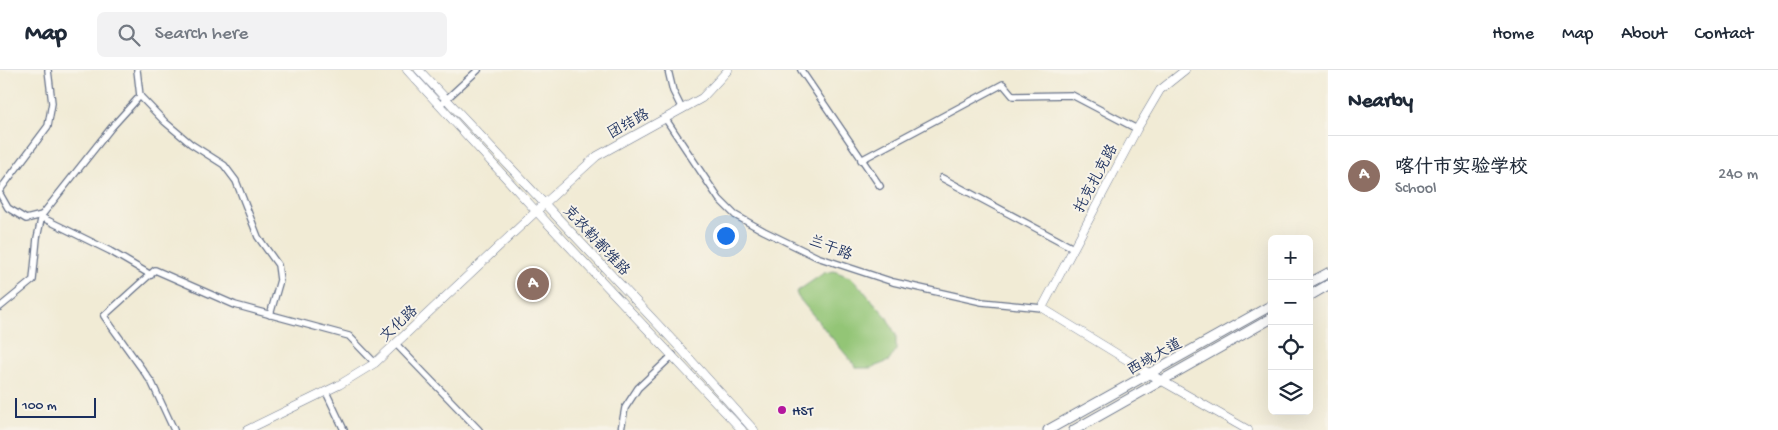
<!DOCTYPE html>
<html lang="en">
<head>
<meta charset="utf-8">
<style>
  body { margin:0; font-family:"Gochi Hand","LXGW WenKai TC",sans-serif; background:#f2f2f3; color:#1f2937 }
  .controls { position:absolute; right:15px; bottom:15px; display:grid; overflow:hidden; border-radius:8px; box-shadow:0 5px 20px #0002 }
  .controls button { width:45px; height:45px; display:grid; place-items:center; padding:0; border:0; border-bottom:1px solid #e0e1e3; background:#fff; color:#1f2937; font:25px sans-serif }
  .scale { position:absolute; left:15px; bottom:12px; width:81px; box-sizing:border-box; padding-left:5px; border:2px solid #1b2f5e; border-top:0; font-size:14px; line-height:18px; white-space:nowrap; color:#1b2f5e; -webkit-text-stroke:4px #f7f3e8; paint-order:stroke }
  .you { position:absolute; left:725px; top:165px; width:18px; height:18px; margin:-12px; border:4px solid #fff; border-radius:50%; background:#1a73e8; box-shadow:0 0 0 8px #1a73e833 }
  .badge { display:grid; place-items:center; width:32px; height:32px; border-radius:50%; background:#b5179e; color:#fff; font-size:16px; font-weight:700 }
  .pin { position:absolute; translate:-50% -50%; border:2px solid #fff; box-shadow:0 1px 5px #0006 }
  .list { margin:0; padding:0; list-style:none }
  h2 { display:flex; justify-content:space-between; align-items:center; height:65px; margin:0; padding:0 20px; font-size:21px }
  h2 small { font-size:16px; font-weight:400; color:#747a83 }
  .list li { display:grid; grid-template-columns:32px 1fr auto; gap:15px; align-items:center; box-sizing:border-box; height:80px; padding:0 20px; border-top:1px solid #e0e1e3 }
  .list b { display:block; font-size:19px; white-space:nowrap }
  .list p { margin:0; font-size:16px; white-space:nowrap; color:#747a83 }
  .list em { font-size:16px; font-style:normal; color:#747a83 }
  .icon { flex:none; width:28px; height:28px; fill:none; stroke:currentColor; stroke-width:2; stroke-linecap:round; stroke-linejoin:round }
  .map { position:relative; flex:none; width:1328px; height:360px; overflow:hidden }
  header { display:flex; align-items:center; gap:30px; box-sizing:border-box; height:70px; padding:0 25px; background:#fff; border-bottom:1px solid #e0e1e3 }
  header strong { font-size:24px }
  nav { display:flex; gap:28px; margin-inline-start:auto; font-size:18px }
  .search { width:350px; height:45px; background:#f2f2f3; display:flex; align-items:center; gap:12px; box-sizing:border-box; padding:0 18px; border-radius:8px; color:#747a83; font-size:19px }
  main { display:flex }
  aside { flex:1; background:#fff }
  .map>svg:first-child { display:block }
</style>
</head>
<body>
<header>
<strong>Map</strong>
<div class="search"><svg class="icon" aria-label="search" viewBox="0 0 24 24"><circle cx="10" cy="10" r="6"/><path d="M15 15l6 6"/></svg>Search here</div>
<nav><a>Home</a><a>Map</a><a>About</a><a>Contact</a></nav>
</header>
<main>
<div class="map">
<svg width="1328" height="360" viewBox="0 0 1328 360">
  <rect width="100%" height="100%" fill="#f7f3e8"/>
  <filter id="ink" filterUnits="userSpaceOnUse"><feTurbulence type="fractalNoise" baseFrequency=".02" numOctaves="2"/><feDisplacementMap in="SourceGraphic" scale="10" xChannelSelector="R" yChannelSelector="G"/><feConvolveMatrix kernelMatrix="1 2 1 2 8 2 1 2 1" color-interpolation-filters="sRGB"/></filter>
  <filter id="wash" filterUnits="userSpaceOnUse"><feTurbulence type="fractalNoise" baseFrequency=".0096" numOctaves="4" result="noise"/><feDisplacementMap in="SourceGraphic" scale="20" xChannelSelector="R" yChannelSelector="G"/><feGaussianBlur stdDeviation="1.12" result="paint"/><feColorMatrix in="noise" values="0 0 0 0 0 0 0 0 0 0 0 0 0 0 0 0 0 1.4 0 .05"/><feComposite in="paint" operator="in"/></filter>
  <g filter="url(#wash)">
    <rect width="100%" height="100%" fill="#f1ebd5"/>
    <!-- green -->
    <polygon fill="#93c576" stroke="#577a6a" points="834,201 852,208 886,246 896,265 896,280 889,291 871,298 857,298 798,227 796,222 824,203"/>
  </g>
  <g filter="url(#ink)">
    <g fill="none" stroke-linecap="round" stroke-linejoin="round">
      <defs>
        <g id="street">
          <polyline points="137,0 140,26"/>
          <polyline points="668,0 673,21 682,39"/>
          <polyline points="801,0 880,116"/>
          <polyline points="140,26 165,52 191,74 224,95 236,111 258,167 278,195 280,210 270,245"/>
          <polyline points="440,35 478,0"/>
          <polyline points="665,48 719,129 735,145 764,161 817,187 893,212 982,232 1042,238"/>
          <polyline points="861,90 1003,14 1013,26 1072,25 1137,59"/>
          <polyline points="942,108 1073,178"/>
          <polyline points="0,120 48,56 52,33 48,0"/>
          <polyline points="0,124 8,138 26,149 42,145"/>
          <polyline points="43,148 110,181 151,205"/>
          <polyline points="0,237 33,210 37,168 42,145 111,58 140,26"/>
          <polyline points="396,274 479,360"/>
          <polyline points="326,322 344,360"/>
          <polyline points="174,360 152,313 104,246 155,200 235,235 349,266 375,293"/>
          <polyline points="621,360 625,338 638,318 673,285"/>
        </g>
        <g id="secondary">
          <polyline points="407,0 536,141 742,360"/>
          <polyline points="419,0 680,278 754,360"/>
          <polyline points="1185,0 1160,20 1137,59 1042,238 1150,304 1248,360"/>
          <polyline points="247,360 339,315 375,293 544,134 597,86 702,28 728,0"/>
        </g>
        <g id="primary">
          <polyline points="1309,213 1328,203"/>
          <polyline points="1309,226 1328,215"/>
          <polyline points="1048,360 1272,235"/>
          <polyline points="1074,360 1272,248"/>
        </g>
      </defs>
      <!-- street casing -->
      <use href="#street" stroke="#667188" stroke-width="8"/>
      <!-- secondary casing -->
      <use href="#secondary" stroke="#667188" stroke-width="9"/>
      <!-- primary casing -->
      <use href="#primary" stroke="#667188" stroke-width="11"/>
      <!-- street -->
      <use href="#street" stroke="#fff" stroke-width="5.5"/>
      <!-- secondary -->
      <use href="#secondary" stroke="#fff" stroke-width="8"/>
      <!-- primary -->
      <use href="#primary" stroke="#fff" stroke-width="9"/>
    </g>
  </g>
  <!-- markers -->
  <circle fill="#b5179e" stroke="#f7f3e8" stroke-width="2" cx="782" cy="340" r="5"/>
  <g text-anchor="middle" stroke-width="4" stroke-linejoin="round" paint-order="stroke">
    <!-- street labels -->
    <g font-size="15" fill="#1b2f5e" stroke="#f7f3e8">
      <text transform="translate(628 53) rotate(-29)" y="5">团结路</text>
      <text transform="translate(1095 108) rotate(-62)" y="5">托克扎克路</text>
      <text transform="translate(597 170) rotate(47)" y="5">克孜勒都维路</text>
      <text transform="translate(831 177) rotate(21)" y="5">兰干路</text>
      <text transform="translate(398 253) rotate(-43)" y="5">文化路</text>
      <text transform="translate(1154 286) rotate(-29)" y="5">西域大道</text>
    </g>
    <!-- poi labels -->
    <g font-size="15" fill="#1b2f5e" stroke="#f7f3e8" text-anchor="start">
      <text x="792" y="345">HST</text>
    </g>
  </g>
</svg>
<div class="controls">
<button>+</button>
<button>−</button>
<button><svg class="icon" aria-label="locate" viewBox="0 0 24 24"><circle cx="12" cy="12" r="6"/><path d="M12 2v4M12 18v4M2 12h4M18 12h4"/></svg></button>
<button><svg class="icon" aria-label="layers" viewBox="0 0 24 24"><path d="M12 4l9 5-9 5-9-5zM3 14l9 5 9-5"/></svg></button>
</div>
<div class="scale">100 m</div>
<div class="you"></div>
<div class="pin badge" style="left:533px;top:214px;background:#8d6e63">A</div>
</div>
<aside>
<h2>Nearby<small></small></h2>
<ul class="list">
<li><span class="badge" style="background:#8d6e63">A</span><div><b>喀什市实验学校</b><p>School</p></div><em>240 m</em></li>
</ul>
</aside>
</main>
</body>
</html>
